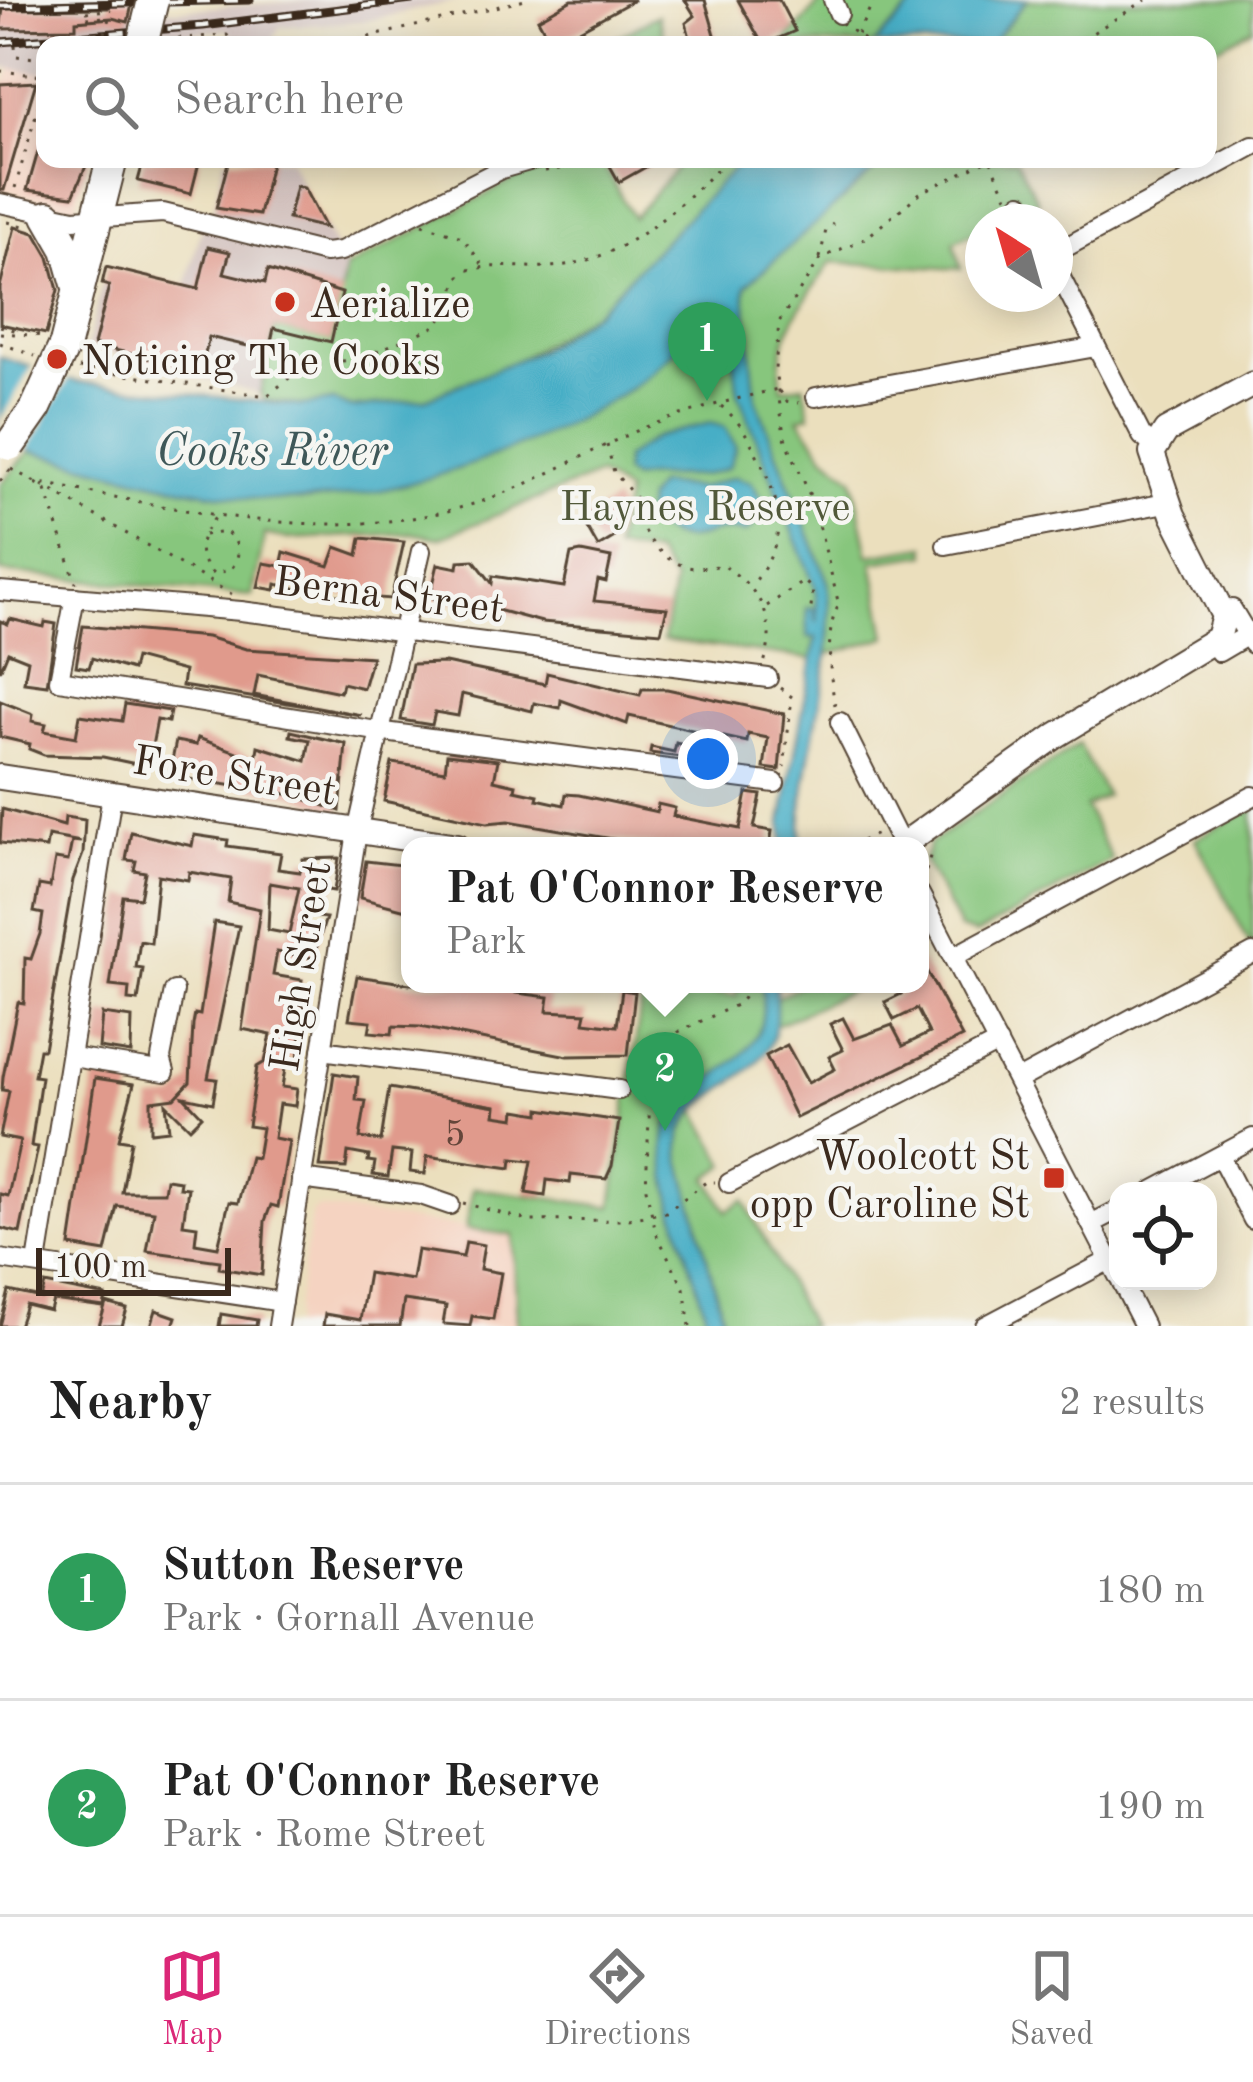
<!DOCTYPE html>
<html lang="en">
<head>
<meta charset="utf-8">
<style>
  body { margin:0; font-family:"Old Standard TT",serif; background:#f2f2f2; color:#222 }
  .controls { position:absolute; right:36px; bottom:36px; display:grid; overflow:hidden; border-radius:24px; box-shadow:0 6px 30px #0003 }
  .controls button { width:108px; height:108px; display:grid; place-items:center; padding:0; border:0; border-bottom:3px solid #e0e0e0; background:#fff; color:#222; font:60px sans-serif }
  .compass { position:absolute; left:965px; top:204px; width:108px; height:108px; border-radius:50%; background:#fff; box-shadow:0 6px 30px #0003; rotate:323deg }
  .scale { position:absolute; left:36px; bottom:30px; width:195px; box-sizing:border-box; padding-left:12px; border:6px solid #3b2a1e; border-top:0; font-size:33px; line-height:42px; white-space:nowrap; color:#3b2a1e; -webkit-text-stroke:9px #f6f6f2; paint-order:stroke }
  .you { position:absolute; left:708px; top:759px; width:42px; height:42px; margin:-30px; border:9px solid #fff; border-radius:50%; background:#1a73e8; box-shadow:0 0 0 18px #1a73e833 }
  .badge { display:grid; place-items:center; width:78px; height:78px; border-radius:50%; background:#db2777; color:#fff; font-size:39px; font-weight:700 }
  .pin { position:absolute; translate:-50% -99px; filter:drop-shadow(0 3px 6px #0008) }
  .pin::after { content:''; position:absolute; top:63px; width:42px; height:36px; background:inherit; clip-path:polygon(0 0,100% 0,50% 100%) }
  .popup { position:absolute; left:401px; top:837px; width:528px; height:156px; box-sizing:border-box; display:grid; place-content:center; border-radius:24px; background:#fff; filter:drop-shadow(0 3px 9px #0005); font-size:39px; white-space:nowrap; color:#767676 }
  .popup b { font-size:45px; color:#222 }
  .popup::after { content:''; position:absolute; left:50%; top:100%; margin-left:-24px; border:24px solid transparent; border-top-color:#fff }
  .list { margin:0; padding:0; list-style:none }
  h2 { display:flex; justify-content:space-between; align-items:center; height:156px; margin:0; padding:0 48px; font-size:51px }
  h2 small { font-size:39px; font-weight:400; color:#767676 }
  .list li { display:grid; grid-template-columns:78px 1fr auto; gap:36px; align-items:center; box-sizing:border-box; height:216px; padding:0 48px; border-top:3px solid #e0e0e0 }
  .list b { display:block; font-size:45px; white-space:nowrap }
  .list p { margin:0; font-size:39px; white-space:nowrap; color:#767676 }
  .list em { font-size:39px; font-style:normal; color:#767676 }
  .icon { flex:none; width:66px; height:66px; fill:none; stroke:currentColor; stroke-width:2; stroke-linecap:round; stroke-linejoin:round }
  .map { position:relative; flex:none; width:1253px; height:1326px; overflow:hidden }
  .search { position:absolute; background:#fff; box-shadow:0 6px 30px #0003; left:36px; right:36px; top:36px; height:132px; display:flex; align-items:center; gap:30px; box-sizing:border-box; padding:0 42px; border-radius:24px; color:#767676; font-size:45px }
  .sheet { height:588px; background:#fff }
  nav { display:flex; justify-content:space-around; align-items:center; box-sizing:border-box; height:168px; border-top:3px solid #e0e0e0; background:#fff; font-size:33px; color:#767676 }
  nav a { display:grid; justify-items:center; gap:6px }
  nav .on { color:#db2777 }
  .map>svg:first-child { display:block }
</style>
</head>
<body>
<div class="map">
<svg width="1253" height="1326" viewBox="0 0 1253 1326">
  <rect width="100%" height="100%" fill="#f6f6f2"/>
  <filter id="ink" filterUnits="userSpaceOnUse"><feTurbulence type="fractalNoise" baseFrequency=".00833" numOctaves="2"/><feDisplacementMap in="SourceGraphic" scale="24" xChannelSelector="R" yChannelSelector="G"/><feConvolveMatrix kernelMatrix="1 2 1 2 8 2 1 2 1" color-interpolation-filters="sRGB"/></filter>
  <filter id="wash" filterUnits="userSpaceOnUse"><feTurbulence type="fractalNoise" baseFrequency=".004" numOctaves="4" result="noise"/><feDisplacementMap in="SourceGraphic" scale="48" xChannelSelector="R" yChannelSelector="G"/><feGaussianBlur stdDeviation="2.7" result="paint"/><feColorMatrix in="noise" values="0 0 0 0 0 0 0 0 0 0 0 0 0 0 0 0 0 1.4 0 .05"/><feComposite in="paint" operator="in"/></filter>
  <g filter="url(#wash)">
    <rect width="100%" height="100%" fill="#ebdfbd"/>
    <!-- built -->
    <g fill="#f5d3c1">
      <polygon points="11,68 45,73 45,159 89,159 75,209 0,190 0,100"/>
      <polygon points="318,1208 513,1234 517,1326 293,1326 312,1212"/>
    </g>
    <!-- industrial -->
    <g fill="#d1c0bc">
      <polygon points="313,0 461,0 366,21 280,27 270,43 236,45 228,30 123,39 121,45 45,45 45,73 0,67 0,8 89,4 174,10"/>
      <polygon points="224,159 289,159 346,268 331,342 275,328 260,394 87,347 106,267 186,286 200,233 212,215"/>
    </g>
    <!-- green -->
    <g fill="#87c67d" stroke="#61784e" stroke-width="3">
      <polygon points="822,0 919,0 874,45 783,45"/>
      <polygon points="1027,0 1253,0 1253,28 1208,52 1208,45 990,45"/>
      <polygon points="658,15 666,45 611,45 609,42"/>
      <polygon points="600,159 633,218 684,159 743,159 597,310 511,364 426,399 352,408 333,401 302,406 266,400 260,394 275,328 331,341 346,268 523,175"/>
      <path d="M887,159H1016L1038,202L995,222H983V228L954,242L961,269L831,262C804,302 772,339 782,388L804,385L810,415L799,418L826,456L853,478L869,555L926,546L927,554L873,562L887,637L812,659L663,640L674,582L655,554L614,549L626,493L598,475L439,538L411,533L287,539L265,534L252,596L0,572V484L30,451L237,496L309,500L631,389Z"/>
      <polygon points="1079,744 1106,796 1085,807 1112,860 976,934 960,929 924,861 929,844"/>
      <polygon points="1253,808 1253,943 1250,945 1195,839"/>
      <polygon points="644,984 736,996 738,984 765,984 764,1004 803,984 864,984 760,1033 746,1053 690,1098 726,1165 708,1178 727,1211 744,1200 810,1326 517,1326 513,1235 466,1229 473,1188 612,1207"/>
    </g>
    <!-- water -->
    <g fill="#47aec6" stroke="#416c72" stroke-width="3">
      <polygon points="919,0 1027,0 990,45 874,45"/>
      <path d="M743,159H887L746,286L745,294L756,399L828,582C839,671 799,757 801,846H783L782,822L816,638L808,637L807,608H814L817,622L816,590L738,392L730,334L712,322L704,323C679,345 655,373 628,390C544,443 407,496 308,500C211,504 94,466 0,443V357L78,382L302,406L333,401L352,408L426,399L540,350L597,310Z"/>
      <path d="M710,423L725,427L736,447L729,467C699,483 664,471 632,479L624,473L625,458L656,437Z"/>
      <path d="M734,477L751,482L765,505L764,516L745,533C694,521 697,563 645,518L647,499L658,484L700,488Z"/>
      <path d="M762,984H776C775,1003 779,1024 771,1042C750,1089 670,1097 681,1159L725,1326H709C697,1279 654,1173 667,1129C680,1083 741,1073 759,1030C765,1016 762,999 762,984Z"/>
    </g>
    <!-- pier -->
    <polygon fill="#ebdfbd" points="34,363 72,374 25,455 0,449 0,420"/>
    <g id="blocks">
      <!-- building -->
      <g fill="#e09a8c" fill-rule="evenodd">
        <polygon points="110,0 133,0 128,22 112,18 76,21 76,28 0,29 3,9 108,8"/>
        <polygon points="572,0 634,0 552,45 538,19"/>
        <polygon points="685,0 705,0 718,45 692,45 686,23 695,16"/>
        <polygon points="738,0 779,0 795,31 763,45"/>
        <polygon points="36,82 4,190 0,190 0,84"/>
        <polygon points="42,138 45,159 89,159 73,196 27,190"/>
        <polygon points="144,159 200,159 191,194 138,181"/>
        <polygon points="229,159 272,159 259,215 216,208"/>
        <polygon points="606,159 660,159 619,182"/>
        <polygon points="296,186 304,188 325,228 288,219"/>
        <polygon points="15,227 35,233 49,257 58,290 46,334 0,324 0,287"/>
        <polygon points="208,247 230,252 224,273 265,283 268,270 342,293 331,342 274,328 269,351 209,337 201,371 94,345 109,286 102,284 106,267 198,289"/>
        <polygon points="614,501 620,511 613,538 598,547 582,519"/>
        <polygon points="361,538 404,542 391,599 322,594 276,584 275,590 258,587 264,563 281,566 284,552 329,566 336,547 358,555"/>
        <polygon points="581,552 611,558 606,582 598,580 594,601 667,608 661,632 542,622 475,604 435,601 431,593 438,564 458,568 459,561 474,560 492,583 493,576 564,587 571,554"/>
        <polygon points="10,619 44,627 45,622 56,624 47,685 24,682 28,660 8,652 0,671 0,621 8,624"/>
        <polygon points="83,626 207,637 246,649 372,657 363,688 342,683 340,692 258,675 254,695 361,715 182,686 184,671 135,658 132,670 92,658 89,668 76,666"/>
        <polygon points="445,663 545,684 547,673 640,695 642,689 667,689 784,714 779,770 764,768 768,738 748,734 747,742 629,716 627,724 561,700 560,708 534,703 532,711 462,694 458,716 435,712 432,725 401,720 412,664"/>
        <polygon points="0,701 33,714 32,721 46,724 44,731 76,737 80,715 122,721 125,704 170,711 168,722 157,720 147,772 135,770 136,764 103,757 44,755 29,749 30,744 0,737"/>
        <polygon points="291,731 346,744 340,811 293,795 169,776 176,741 196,745 198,738 256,759 258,746 306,761 310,740 290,736"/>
        <polygon points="676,743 707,751 704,760 650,753 651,747 674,752"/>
        <polygon points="447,754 498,760 494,780 516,785 515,790 538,795 537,799 564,805 566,794 579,795 657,812 658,804 675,808 673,816 740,829 747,793 761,795 754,828 772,831 770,846 653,846 509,821 487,823 384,801 392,763 445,771"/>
        <polygon points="2,809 64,826 65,817 85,820 83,854 73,880 44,1049 39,1049 34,1076 41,1077 31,1146 38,1147 20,1233 0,1228 0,1194 8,1196 20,1141 0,1137 9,1091 2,1090 3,1077 18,1002 24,1003 25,958 31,959 40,934 43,914 34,912 39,885 50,887 55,859 68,861 72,841 81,842 48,836 46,848 0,843"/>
        <path d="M131,832L192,846L194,835L228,840L227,846L281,853L278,869L300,872L303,859L339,858L334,891L314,888L309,916L326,918L313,958L277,952L273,975L302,980L298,1004L304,1005L298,1059L287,1057L282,1087L297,1089L295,1106L279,1104L274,1138L289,1141L278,1207L271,1205L265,1221L262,1275L219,1268L220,1261L147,1251L154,1211L117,1206L106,1252L70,1246L95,1078L134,1084L119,1139L131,1141L122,1192H164L166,1179L180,1181L179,1187L188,1188L183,1224L197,1226L195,1243L218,1247L229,1202L238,1203L250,1157L257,1158L262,1128L248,1126L257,1067L265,1062L271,1035L242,1029L260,909L228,902L231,879L189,872L188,880L158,875L151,943L140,941L136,968L143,969L138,1001L128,1000L129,988L110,986L123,896L140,898L145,872L134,870L136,861L126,860ZM270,883L299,888L289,934L268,930Z"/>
        <polygon points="366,861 410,866 410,911 360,898"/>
        <polygon points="214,922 239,926 208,1078 217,1079 213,1103 184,1097 202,1116 190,1128 166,1104 169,1130 151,1132 151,1101 175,1098 190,1082 193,1025 195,1014 200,1015"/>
        <polygon points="920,959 962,1037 796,1118 766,1056 787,1045 808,1083 835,1069 829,1057 843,1050 830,1024 843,1018 854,1039 892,1025 903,1046 929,1033 917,1009 894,1020 885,1002 901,994 896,984 920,984"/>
        <polygon points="357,976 410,984 517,984 516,993 549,997 547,1011 586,1013 584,1022 617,1026 622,990 635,992 628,1055 568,1056 420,1027 393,1026 392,1034 369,1032 371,1021 349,1019"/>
        <polygon points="102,1014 132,1018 131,1053 99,1048"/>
        <polygon points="334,1073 358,1077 356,1100 366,1101 360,1138 381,1141 389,1088 496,1106 495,1115 515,1118 516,1110 540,1114 540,1109 619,1121 612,1166 606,1179 571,1175 570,1183 547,1180 545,1196 526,1193 532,1161 512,1159 511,1168 427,1156 425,1174 410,1172 412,1153 392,1151 388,1177 373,1175 375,1162 368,1161 369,1156 348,1152 346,1168 320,1167"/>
        <polygon points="466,1242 484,1245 480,1269 501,1273 493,1319 472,1316 470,1326 443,1324 446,1306 404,1300 400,1326 323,1326 325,1314 360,1320 368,1273 412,1280 417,1250 463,1257"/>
        <polygon points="45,1284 106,1296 104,1307 53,1300 50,1311 26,1305 19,1326 0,1326 9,1291 41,1298"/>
        <polygon points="106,1303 127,1309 122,1326 99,1326"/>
        <polygon points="156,1310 176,1317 173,1326 151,1326"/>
        <polygon points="221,1314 257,1320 256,1326 219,1326"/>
      </g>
    </g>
  </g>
  <g filter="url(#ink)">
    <use href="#blocks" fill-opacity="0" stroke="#554536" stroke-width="3"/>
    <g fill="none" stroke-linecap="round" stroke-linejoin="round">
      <defs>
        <g id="minor">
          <polyline points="833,0 839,14"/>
          <polyline points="0,203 74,219 163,213 325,253 341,251 501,169 536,159"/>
          <polyline points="1021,203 1032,222"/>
          <polyline points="1055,253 1253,146"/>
          <polyline points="1055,266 1142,436 1154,446"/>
          <polyline points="816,397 1096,347"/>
          <polyline points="946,545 1171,502"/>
          <polyline points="0,591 241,611 768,678"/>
          <polyline points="75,597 59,680 377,731 775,783"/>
          <polyline points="1232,609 1253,644"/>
          <polyline points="1219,652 1253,632"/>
          <polyline points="840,722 899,840"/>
          <polyline points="920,894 1118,1276"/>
          <polyline points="953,957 1253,796"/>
          <polyline points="322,1050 619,1090"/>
          <polyline points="72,1057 165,1072 161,1058 174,991"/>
          <polyline points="1018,1080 1253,953"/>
          <polyline points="1220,1156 1253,1220"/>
          <polyline points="301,1179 421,1195 450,1205"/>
          <polyline points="729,1183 998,1043"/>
          <polyline points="1153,1191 1253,1138"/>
          <polyline points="1091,1224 1118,1210"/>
          <polyline points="0,1259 282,1302"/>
          <polyline points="37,1263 112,795"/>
          <polyline points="1121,1281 1144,1326"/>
          <polyline points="278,1326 357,832 421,551"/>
          <polyline points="985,1326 1110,1260"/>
        </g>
        <g id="major">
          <polyline points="0,777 458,846"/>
          <polyline points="904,844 1057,735 1218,638 1224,616 1173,515 1152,453 1166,431 1253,384"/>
        </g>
        <g id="highway">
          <polyline points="48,216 67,249 77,284"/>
          <polyline points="65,344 112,159"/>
        </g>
      </defs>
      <!-- minor casing -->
      <use href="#minor" stroke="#554536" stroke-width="22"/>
      <!-- major casing -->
      <use href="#major" stroke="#554536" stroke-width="28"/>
      <!-- highway casing -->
      <use href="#highway" stroke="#554536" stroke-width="34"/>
      <!-- path -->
      <g stroke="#554536" stroke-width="3" stroke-dasharray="3 9" stroke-linecap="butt">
        <polyline points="86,12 111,10"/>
        <polyline points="87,18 109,17"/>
        <polyline points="166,39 227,35 233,45"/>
        <polyline points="15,45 16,56 45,59"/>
        <polyline points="108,45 108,39"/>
        <polyline points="309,45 344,43 525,0"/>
        <polyline points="852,45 874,0"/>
        <polyline points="1073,45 1146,0"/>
        <polyline points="0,71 45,76"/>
        <polyline points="991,161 1007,196"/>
        <polyline points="545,171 579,166"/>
        <polyline points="15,188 45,83"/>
        <polyline points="8,222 27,227"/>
        <polyline points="423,224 462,237 482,264"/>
        <polyline points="820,258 826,230 833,224"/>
        <polyline points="0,326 21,332"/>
        <polyline points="0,333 46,336"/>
        <polyline points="0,343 35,356"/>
        <path d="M79,368L267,396L304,366L358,359L436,326L451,305L457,279L466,271C496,262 528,270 559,266C632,257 677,206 729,159"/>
        <polyline points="779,391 785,401 799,403"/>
        <path d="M721,406C741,422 749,438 760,461C784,509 787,542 752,585"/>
        <path d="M607,445L614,472L635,497C634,524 656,557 684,566C695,570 711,566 724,566C759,588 779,621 764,663"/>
        <path d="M11,469L35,482C180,508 323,548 470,505C531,487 587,451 646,427C689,411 734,399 778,389"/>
        <polyline points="0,481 11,469"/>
        <polyline points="36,483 46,490 76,583"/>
        <polyline points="42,485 235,596"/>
        <path d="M204,535L226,532C240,542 242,557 230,570L213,574C193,555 199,537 215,518"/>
        <polyline points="767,606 804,581 813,590 811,608"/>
        <polyline points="780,688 792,697 784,767"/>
        <path d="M835,705C830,677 824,629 839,605L814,505L784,435L775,369L779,322L821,258L866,238L920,193L990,159"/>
        <polyline points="851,846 877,834"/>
        <polyline points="926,871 932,849"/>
        <polyline points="626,1078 649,1073"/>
        <polyline points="463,1203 530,1221 624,1220 666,1212 706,1182 715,1182"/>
        <polyline points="690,1326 684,1288 656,1233 646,1188 651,1073 661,1046 678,1032 738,1004 754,984"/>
      </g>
      <!-- minor -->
      <use href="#minor" stroke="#fff" stroke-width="18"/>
      <!-- major -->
      <use href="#major" stroke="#fff" stroke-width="24"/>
      <!-- highway -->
      <use href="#highway" stroke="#fff" stroke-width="30"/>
      <defs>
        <g id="rail">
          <polyline points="0,6 250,0"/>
          <polyline points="0,42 203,26 412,0"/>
        </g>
      </defs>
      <!-- rail casing -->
      <use href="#rail" stroke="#3b2a1e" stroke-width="9"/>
      <!-- rail -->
      <use href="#rail" stroke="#f6f6f2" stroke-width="4.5" stroke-dasharray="14" stroke-linecap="butt"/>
      <defs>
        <g id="highway-bridge">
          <polyline points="142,45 153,0"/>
          <polyline points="10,445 36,408 65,344"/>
        </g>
      </defs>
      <!-- highway-bridge casing -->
      <use href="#highway-bridge" stroke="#554536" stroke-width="34" stroke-linecap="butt"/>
      <!-- path-bridge -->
      <g stroke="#554536" stroke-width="3" stroke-dasharray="3 9" stroke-linecap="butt">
        <polyline points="842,23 870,45"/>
        <polyline points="102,45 111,10"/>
      </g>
      <!-- highway-bridge -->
      <use href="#highway-bridge" stroke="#fff" stroke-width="30"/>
    </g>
  </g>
  <!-- markers -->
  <g fill="#c8321e" stroke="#f6f6f2" stroke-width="4.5">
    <circle cx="285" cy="302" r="12"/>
    <circle cx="57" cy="359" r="12"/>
    <rect x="1042" y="1166" width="24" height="24" rx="6"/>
  </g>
  <g text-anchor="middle" stroke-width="9" stroke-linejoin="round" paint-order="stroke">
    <!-- number labels -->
    <g font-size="36" fill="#64463a">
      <text x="455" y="1145">5</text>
    </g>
    <!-- poi labels -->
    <g font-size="42" fill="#3b2a1e" stroke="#f6f6f2" text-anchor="start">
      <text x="309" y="317">Aerialize</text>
      <text x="81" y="374">Noticing The Cooks</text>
      <text x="1030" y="1169" text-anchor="end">Woolcott St<tspan x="1030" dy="48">opp Caroline St</tspan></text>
    </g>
    <!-- park labels -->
    <g font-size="42" fill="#52593a" stroke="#f6f6f2">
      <text x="705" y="520">Haynes Reserve</text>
    </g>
    <!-- street labels -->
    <g font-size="42" fill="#3b2a1e" stroke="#f6f6f2">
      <text transform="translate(389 593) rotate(7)" y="15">Berna Street</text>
      <text transform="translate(235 774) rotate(9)" y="15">Fore Street</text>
      <text transform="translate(299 966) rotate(-81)" y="15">High Street</text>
    </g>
    <!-- water labels -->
    <g font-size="45" font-style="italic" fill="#3f5859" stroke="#f6f6f2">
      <text x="272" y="465">Cooks River</text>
    </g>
  </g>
</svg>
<div class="controls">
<button><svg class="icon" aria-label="locate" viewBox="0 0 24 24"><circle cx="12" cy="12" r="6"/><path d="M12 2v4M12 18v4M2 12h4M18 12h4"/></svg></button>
</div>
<svg class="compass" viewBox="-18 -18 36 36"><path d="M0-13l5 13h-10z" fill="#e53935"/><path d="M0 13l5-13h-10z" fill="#767676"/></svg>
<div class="scale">100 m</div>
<div class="you"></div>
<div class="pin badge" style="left:707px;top:401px;background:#2e9e5b">1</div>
<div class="pin badge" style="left:665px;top:1131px;background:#2e9e5b">2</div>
<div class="popup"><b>Pat O'Connor Reserve</b>Park</div>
<div class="search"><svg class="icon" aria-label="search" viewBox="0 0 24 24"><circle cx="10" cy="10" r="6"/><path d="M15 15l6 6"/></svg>Search here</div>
</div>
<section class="sheet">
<h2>Nearby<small>2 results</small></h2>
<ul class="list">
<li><span class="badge" style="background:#2e9e5b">1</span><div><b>Sutton Reserve</b><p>Park · Gornall Avenue</p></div><em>180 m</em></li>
<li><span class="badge" style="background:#2e9e5b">2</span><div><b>Pat O'Connor Reserve</b><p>Park · Rome Street</p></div><em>190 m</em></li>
</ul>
</section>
<nav>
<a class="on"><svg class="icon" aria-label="map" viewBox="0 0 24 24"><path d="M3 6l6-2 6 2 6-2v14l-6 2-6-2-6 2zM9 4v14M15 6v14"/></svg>Map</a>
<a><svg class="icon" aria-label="directions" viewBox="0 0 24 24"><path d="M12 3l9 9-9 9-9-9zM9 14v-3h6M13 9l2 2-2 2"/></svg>Directions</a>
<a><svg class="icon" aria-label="saved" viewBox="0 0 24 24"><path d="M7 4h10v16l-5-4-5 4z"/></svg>Saved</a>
</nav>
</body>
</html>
